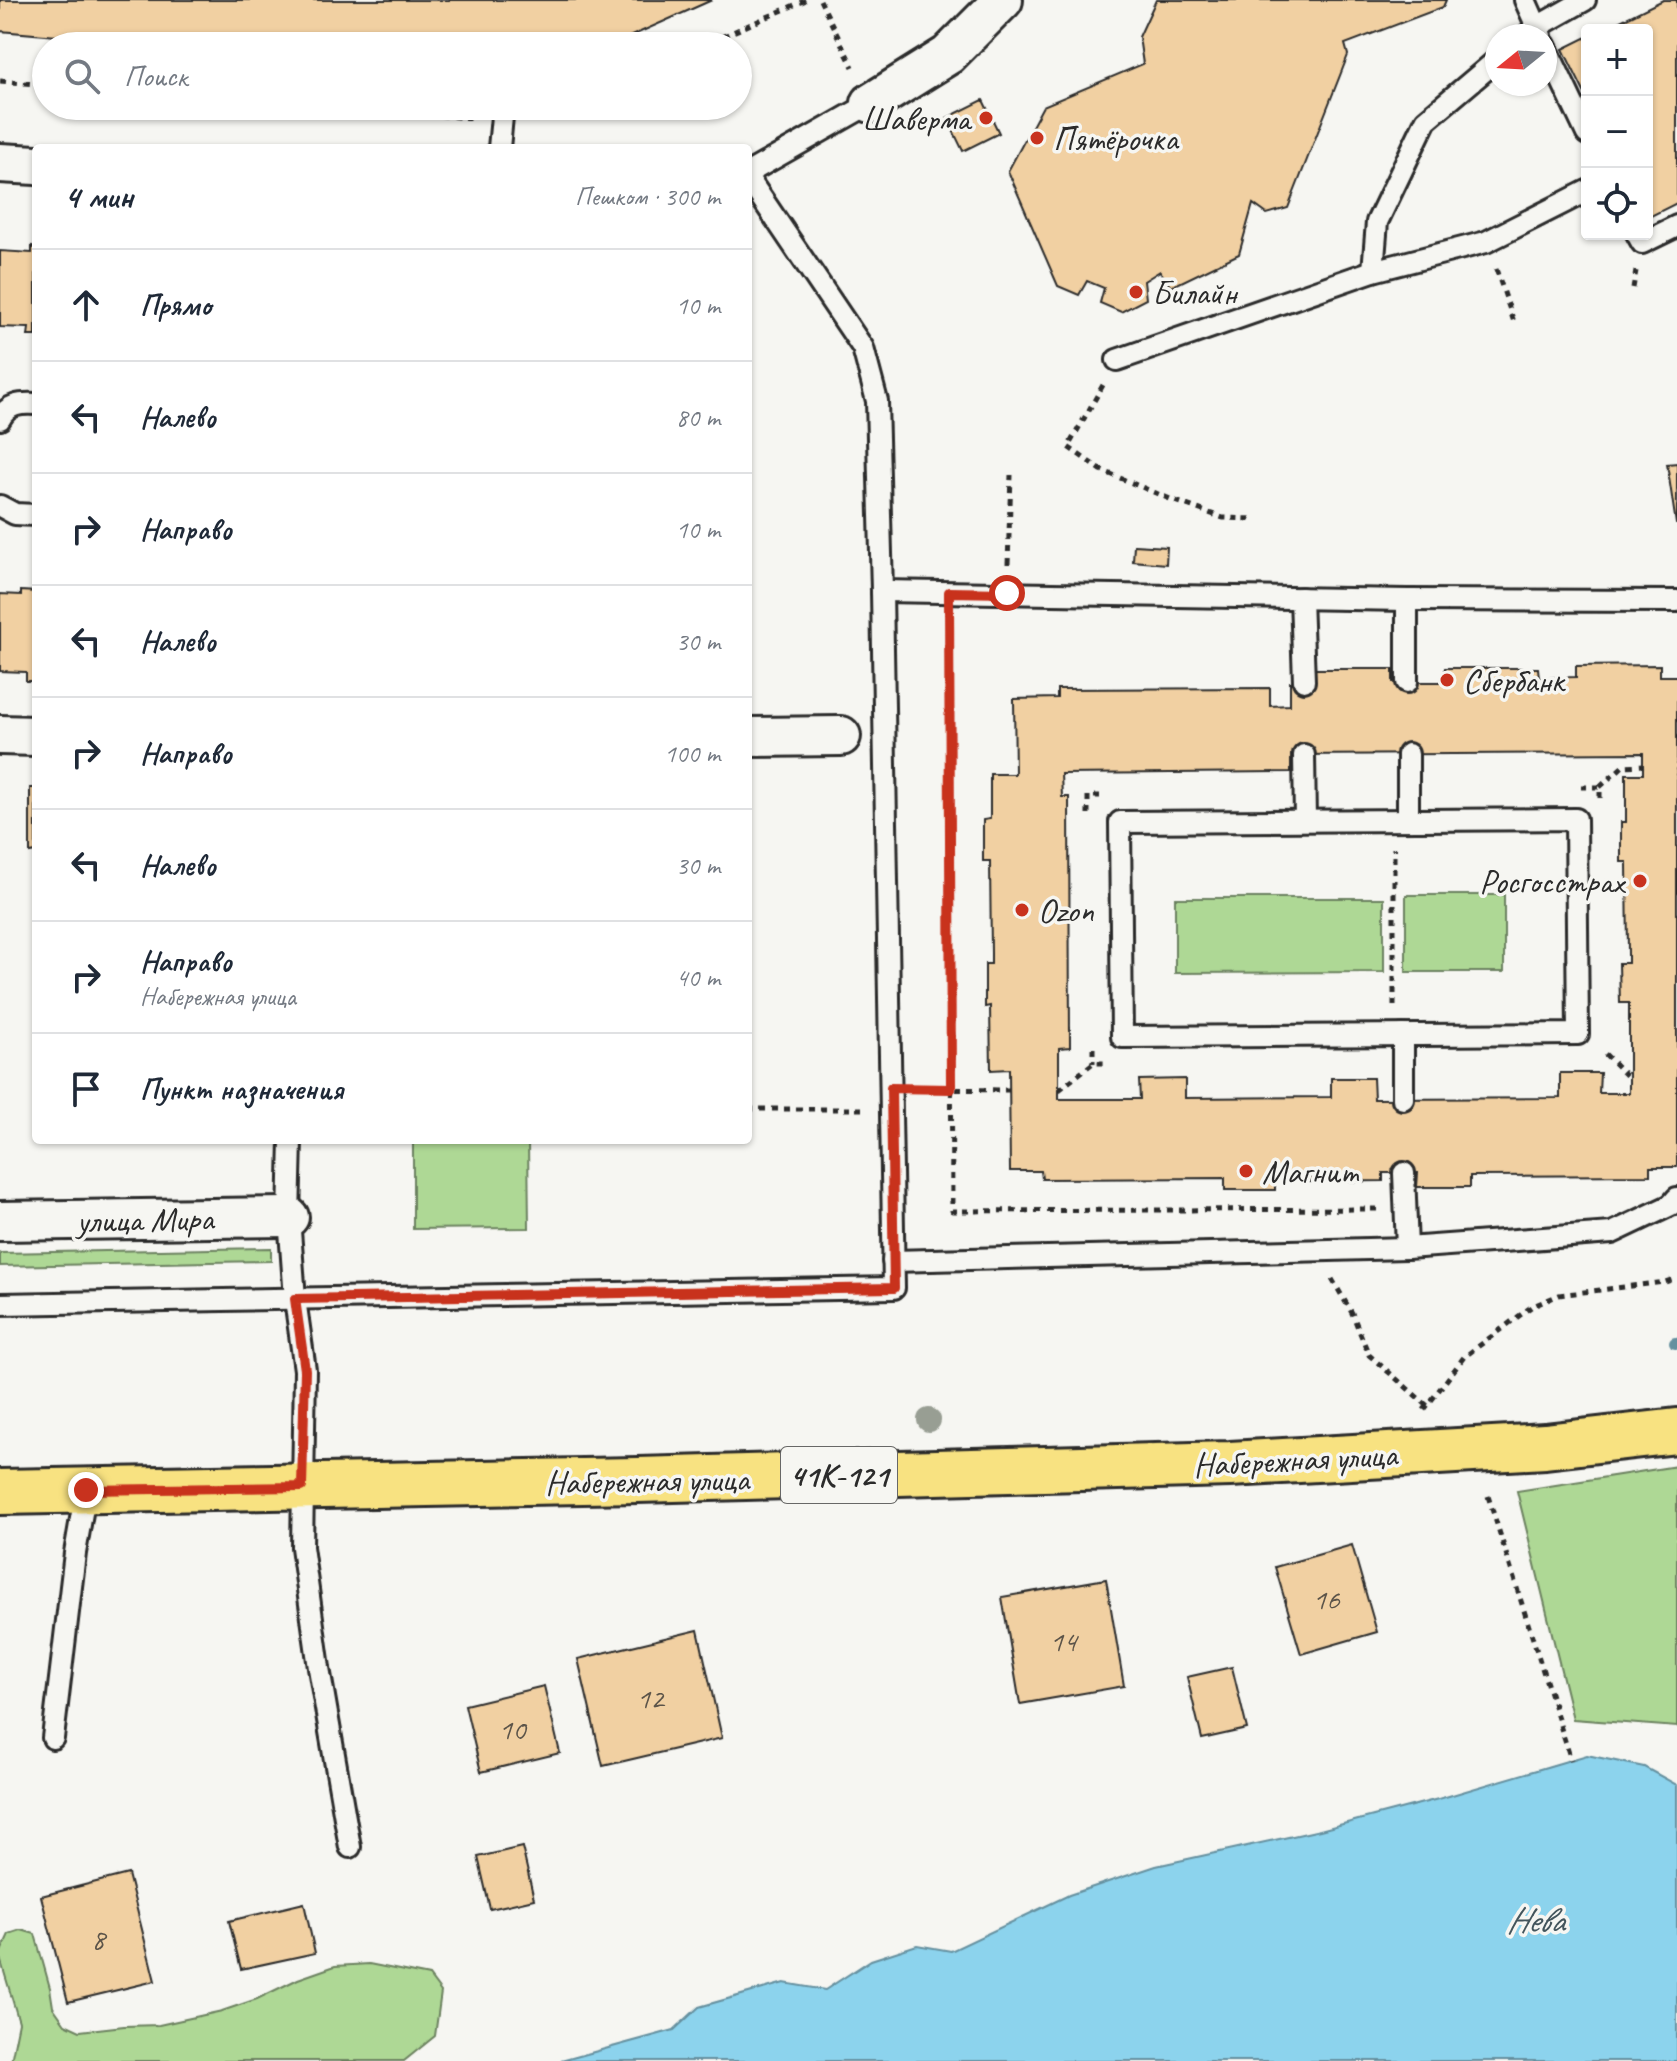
<!DOCTYPE html>
<html lang="ru">
<head>
<meta charset="utf-8">
<style>
  body { margin:0; font-family:Caveat,sans-serif; background:#f2f2f3; color:#1f2937 }
  .controls { position:absolute; right:24px; top:24px; display:grid; overflow:hidden; border-radius:8px; box-shadow:0 2px 6px #0004 }
  .controls button { width:72px; height:72px; display:grid; place-items:center; padding:0; border:0; border-bottom:2px solid #e0e1e3; background:#fff; color:#1f2937; font:40px sans-serif }
  .compass { position:absolute; left:1485px; top:24px; width:72px; height:72px; border-radius:50%; background:#fff; box-shadow:0 2px 6px #0004; rotate:252deg }
  .stop { position:absolute; width:24px; height:24px; margin:-18px; border:6px solid #c8321e; border-radius:50%; background:#fff }
  .stop.end { background:#c8321e; border-color:#fff; box-shadow:0 2px 8px #0008 }
  .list { margin:0; padding:0; list-style:none }
  h2 { display:flex; justify-content:space-between; align-items:center; height:104px; margin:0; padding:0 32px; font-size:34px }
  h2 small { font-size:26px; font-weight:400; color:#747a83 }
  .list li { display:grid; grid-template-columns:52px 1fr auto; gap:24px; align-items:center; box-sizing:border-box; height:112px; padding:0 32px; border-top:2px solid #e0e1e3 }
  .list b { display:block; font-size:30px; white-space:nowrap }
  .list p { margin:0; font-size:26px; white-space:nowrap; color:#747a83 }
  .list em { font-size:26px; font-style:normal; color:#747a83 }
  .icon { flex:none; width:44px; height:44px; fill:none; stroke:currentColor; stroke-width:2; stroke-linecap:round; stroke-linejoin:round }
  .map { position:relative; flex:none; width:1677px; height:2061px; overflow:hidden }
  .search { position:absolute; background:#fff; box-shadow:0 2px 6px #0004; left:32px; top:32px; width:720px; height:88px; display:flex; align-items:center; gap:20px; box-sizing:border-box; padding:0 28px; border-radius:44px; color:#747a83; font-size:30px }
  .panel { position:absolute; background:#fff; box-shadow:0 2px 6px #0004; left:32px; top:144px; width:720px; height:1000px; border-radius:8px }
  .map>svg:first-child { display:block }
</style>
</head>
<body>
<div class="map">
<svg width="1677" height="2061" viewBox="0 0 1677 2061">
  <rect width="100%" height="100%" fill="#f6f6f2"/>
  <filter id="ink" filterUnits="userSpaceOnUse"><feTurbulence type="fractalNoise" baseFrequency=".0125" numOctaves="2"/><feDisplacementMap in="SourceGraphic" scale="16" xChannelSelector="R" yChannelSelector="G"/><feConvolveMatrix kernelMatrix="1 2 1 2 8 2 1 2 1" color-interpolation-filters="sRGB"/></filter>
  <g filter="url(#ink)">
    <!-- green -->
    <g fill="#aed895" stroke="#6c8260" stroke-width="2">
      <rect x="1406" y="895" width="98" height="77"/>
      <polygon points="1175,898 1384,898 1384,972 1175,973"/>
      <polygon points="528,1140 529,1228 413,1229 413,1141"/>
      <polygon points="271,1248 271,1261 0,1266 0,1253"/>
      <polygon points="1677,1466 1677,1727 1573,1719 1517,1491"/>
      <polygon points="21,1930 35,1934 50,1988 53,2007 65,2024 80,2031 124,2026 159,2025 222,2011 257,1999 298,1979 335,1966 369,1964 429,1976 441,1992 435,2036 404,2061 11,2061 19,2022 0,1958 0,1954 9,1934"/>
    </g>
    <!-- water -->
    <polygon fill="#8cd3ed" stroke="#65909f" stroke-width="2" points="1587,1755 1644,1767 1677,1785 1677,2061 561,2061 674,2030 699,2007 784,1983 825,1990 871,1960 917,1945 951,1951 1069,1895 1156,1866 1320,1830 1442,1798"/>
    <g fill="none" stroke-linecap="round" stroke-linejoin="round">
      <!-- stream -->
      <polyline stroke="#65909f" stroke-width="12" points="1675,1343 1677,1343"/>
    </g>
    <!-- building -->
    <g fill="#f1d0a2" stroke="#2b2b2b" stroke-width="2" fill-rule="evenodd">
      <polygon points="0,0 712,0 609,46 172,46 0,31"/>
      <polygon points="1156,0 1446,0 1443,7 1345,44 1348,55 1288,208 1267,214 1253,204 1239,254 1171,287 1160,271 1144,281 1146,299 1121,312 1100,303 1104,288 1087,281 1079,295 1058,286 1008,171 1043,106 1143,64 1139,37"/>
      <polygon points="1663,0 1677,0 1677,203 1647,218 1647,30 1602,30"/>
      <polygon points="1587,37 1587,98 1563,49"/>
      <polygon points="983,100 999,133 963,151 947,118"/>
      <polygon points="32,246 36,247 36,336 28,336 29,328 0,327 0,251 32,253"/>
      <polygon points="1677,463 1677,524 1676,524 1667,464"/>
      <polygon points="1134,545 1167,547 1166,564 1133,561"/>
      <polygon points="21,591 36,592 36,681 26,681 26,672 0,671 0,594 21,595"/>
      <path d="M1660,665V676H1677V1167H1650V1175L1470,1176V1187H1417L1418,1173H1383V1181L1310,1182V1175H1275V1190H1225V1178L1042,1179L1041,1171H1010L1009,1069L991,1070L990,1006L985,1007V964H991V953L990,861H983V820L990,819V774H1015L1014,699L1057,698V689L1270,688V706L1290,705V682H1314L1315,669H1393V682H1445V668H1538L1539,678L1576,677V666ZM1643,753V774H1626V822H1621V862H1627L1628,954V963H1619L1620,1003H1629V1093H1599L1600,1073H1560V1098L1374,1099L1373,1078H1331V1097L1185,1098V1079L1139,1080L1140,1099H1059V1048L1070,1047L1069,797H1062L1061,774L1291,772V755Z"/>
      <polygon points="30,788 36,788 36,852 30,853"/>
      <polygon points="1352,1545 1377,1632 1301,1654 1275,1567"/>
      <polygon points="1106,1579 1124,1686 1020,1704 1002,1597"/>
      <polygon points="698,1630 722,1738 603,1766 578,1659"/>
      <polygon points="1232,1667 1247,1729 1202,1739 1187,1677"/>
      <polygon points="544,1686 560,1753 481,1772 465,1705"/>
      <polygon points="522,1847 534,1899 490,1909 478,1857"/>
      <polygon points="128,1874 155,1981 68,2002 41,1896"/>
      <polygon points="304,1903 315,1953 241,1969 229,1921"/>
    </g>
    <g fill="none" stroke-linecap="round" stroke-linejoin="round">
      <defs>
        <g id="lane">
          <polyline points="1525,0 1541,36"/>
          <polyline points="1526,36 1537,27 1585,0"/>
          <polyline points="1545,45 1587,134"/>
          <polyline points="499,148 503,106"/>
          <polyline points="748,173 871,103"/>
          <polyline points="1637,234 1642,243 1677,226"/>
          <polyline points="1373,271 1377,222 1426,120 1497,60"/>
          <polyline points="1117,360 1373,271 1486,242 1587,191"/>
          <path d="M0,419C8,404 20,403 36,404"/>
          <polyline points="0,506 15,514 36,515"/>
          <polyline points="882,591 1407,600 1677,601"/>
          <polyline points="1301,598 1304,681"/>
          <polyline points="1407,600 1407,682"/>
          <polyline points="1408,754 1408,820"/>
          <polyline points="1304,755 1305,820"/>
          <polygon points="1576,819 1578,1034 1122,1037 1120,822"/>
          <polyline points="1403,1035 1403,1099"/>
          <polyline points="291,1140 289,1217 295,1299 305,1370 302,1547 319,1668 350,1847"/>
          <polyline points="1404,1173 1407,1248"/>
          <polyline points="893,1261 1407,1248 1612,1233 1671,1205 1677,1198"/>
          <polyline points="0,1304 894,1288 882,591 877,401 863,348 748,178"/>
          <polyline points="53,1738 75,1553 86,1490"/>
        </g>
        <g id="street">
          <polyline points="871,103 948,55 1003,0"/>
          <polyline points="0,163 36,165"/>
          <polyline points="0,735 36,736"/>
          <polyline points="748,737 841,736"/>
          <polyline points="0,1221 289,1217"/>
        </g>
        <polyline id="primary" points="0,1492 638,1480 1230,1464 1545,1446 1677,1431"/>
      </defs>
      <!-- lane casing -->
      <use href="#lane" stroke="#2b2b2b" stroke-width="26"/>
      <!-- street casing -->
      <use href="#street" stroke="#2b2b2b" stroke-width="44"/>
      <!-- primary casing -->
      <use href="#primary" stroke="#2b2b2b" stroke-width="50"/>
      <!-- path -->
      <g stroke="#2b2b2b" stroke-width="5" stroke-dasharray="6 6" stroke-linecap="butt">
        <polyline points="820,0 853,67"/>
        <polyline points="701,46 806,0"/>
        <polyline points="0,81 46,85"/>
        <polyline points="321,106 472,118"/>
        <polyline points="533,112 555,106"/>
        <polyline points="1496,269 1515,325"/>
        <polyline points="1633,288 1636,271"/>
        <polyline points="1103,385 1068,447 1101,470 1170,499 1223,518 1255,519"/>
        <polyline points="1008,564 1011,475"/>
        <polyline points="949,622 952,1211 1377,1209"/>
        <polyline points="1581,787 1600,787 1600,802"/>
        <polyline points="1600,787 1623,766 1644,765"/>
        <polyline points="1088,814 1088,796 1103,796"/>
        <polyline points="1394,1006 1394,848"/>
        <polyline points="1093,1048 1093,1063"/>
        <polyline points="1605,1054 1630,1079"/>
        <polyline points="920,1089 1009,1090"/>
        <polyline points="1059,1090 1093,1063 1107,1063"/>
        <polyline points="748,1109 863,1109"/>
        <polyline points="1332,1279 1352,1313 1369,1355 1430,1408"/>
        <polyline points="1424,1410 1464,1357 1531,1307 1559,1295 1665,1282 1677,1278"/>
        <polyline points="1488,1496 1571,1760"/>
      </g>
      <!-- lane -->
      <use href="#lane" stroke="#f6f6f2" stroke-width="20"/>
      <!-- street -->
      <use href="#street" stroke="#f6f6f2" stroke-width="38"/>
      <!-- primary -->
      <use href="#primary" stroke="#f8e281" stroke-width="44"/>
    </g>
    <!-- trees -->
    <circle fill="#989e93" cx="929" cy="1420" r="12"/>
  </g>
  <g fill="none" stroke-linecap="round" stroke-linejoin="round" filter="url(#ink)">
    <!-- route -->
    <polyline stroke="#c8321e" stroke-width="10" points="86,1490 302,1487 305,1370 295,1299 894,1288 891,1088 951,1089 949,592 1007,593"/>
  </g>
  <!-- markers -->
  <g fill="#c8321e" stroke="#f6f6f2" stroke-width="3">
    <circle cx="986" cy="118" r="8"/>
    <circle cx="1037" cy="138" r="8"/>
    <circle cx="1136" cy="292" r="8"/>
    <circle cx="1447" cy="680" r="8"/>
    <circle cx="1640" cy="881" r="8"/>
    <circle cx="1022" cy="910" r="8"/>
    <circle cx="1246" cy="1171" r="8"/>
  </g>
  <g text-anchor="middle" stroke-width="7" stroke-linejoin="round" paint-order="stroke">
    <!-- number labels -->
    <g font-size="30" fill="#5c5449">
      <text x="1326" y="1609">16</text>
      <text x="1063" y="1651">14</text>
      <text x="650" y="1708">12</text>
      <text x="512" y="1739">10</text>
      <text x="98" y="1949">8</text>
    </g>
    <!-- shield labels -->
    <rect fill="#f6f6f2" stroke="#686867" stroke-width="2" x="781" y="1447" width="116" height="56" rx="6"/>
    <g font-size="32" font-weight="bold" fill="#2b2b2b">
      <text x="839" y="1486">41К-121</text>
    </g>
    <!-- poi labels -->
    <g font-size="34" fill="#2b2b2b" stroke="#f6f6f2" text-anchor="start">
      <text x="970" y="130" text-anchor="end">Шаверма</text>
      <text x="1053" y="150">Пятёрочка</text>
      <text x="1152" y="304">Билайн</text>
      <text x="1463" y="692">Сбербанк</text>
      <text x="1624" y="893" text-anchor="end">Росгосстрах</text>
      <text x="1038" y="922">Ozon</text>
      <text x="1262" y="1183">Магнит</text>
    </g>
    <!-- street labels -->
    <g font-size="34" fill="#2b2b2b" stroke="#f6f6f2">
      <text transform="translate(145 1219) rotate(-1)" y="12">улица Мира</text>
      <text transform="translate(1295 1459) rotate(-3)" y="12">Набережная улица</text>
      <text transform="translate(647 1480) rotate(-1)" y="12">Набережная улица</text>
    </g>
    <!-- water labels -->
    <g font-size="36" font-style="italic" fill="#43555c" stroke="#f6f6f2">
      <text x="1535" y="1932">Нева</text>
    </g>
  </g>
</svg>
<div class="controls">
<button>+</button>
<button>−</button>
<button><svg class="icon" aria-label="locate" viewBox="0 0 24 24"><circle cx="12" cy="12" r="6"/><path d="M12 2v4M12 18v4M2 12h4M18 12h4"/></svg></button>
</div>
<svg class="compass" viewBox="-18 -18 36 36"><path d="M0-13l5 13h-10z" fill="#e53935"/><path d="M0 13l5-13h-10z" fill="#747a83"/></svg>
<div class="stop" style="left:1007px;top:593px"></div>
<div class="stop end" style="left:86px;top:1490px"></div>
<div class="search"><svg class="icon" aria-label="search" viewBox="0 0 24 24"><circle cx="10" cy="10" r="6"/><path d="M15 15l6 6"/></svg>Поиск</div>
<section class="panel">
<h2>4 мин<small>Пешком · 300 m</small></h2>
<ul class="list">
<li><svg class="icon" aria-label="ahead" viewBox="0 0 24 24"><path d="M12 20V5M6 11l6-6 6 6"/></svg><div><b>Прямо</b></div><em>10 m</em></li>
<li><svg class="icon" aria-label="left" viewBox="0 0 24 24"><path d="M17 20v-9H6M10 6l-5 5 5 5"/></svg><div><b>Налево</b></div><em>80 m</em></li>
<li><svg class="icon" aria-label="right" viewBox="0 0 24 24"><path d="M7 20v-9h11M14 6l5 5-5 5"/></svg><div><b>Направо</b></div><em>10 m</em></li>
<li><svg class="icon" aria-label="left" viewBox="0 0 24 24"><path d="M17 20v-9H6M10 6l-5 5 5 5"/></svg><div><b>Налево</b></div><em>30 m</em></li>
<li><svg class="icon" aria-label="right" viewBox="0 0 24 24"><path d="M7 20v-9h11M14 6l5 5-5 5"/></svg><div><b>Направо</b></div><em>100 m</em></li>
<li><svg class="icon" aria-label="left" viewBox="0 0 24 24"><path d="M17 20v-9H6M10 6l-5 5 5 5"/></svg><div><b>Налево</b></div><em>30 m</em></li>
<li><svg class="icon" aria-label="right" viewBox="0 0 24 24"><path d="M7 20v-9h11M14 6l5 5-5 5"/></svg><div><b>Направо</b><p>Набережная улица</p></div><em>40 m</em></li>
<li><svg class="icon" aria-label="arrive" viewBox="0 0 24 24"><path d="M6 21V4h12l-3 4 3 4H6"/></svg><div><b>Пункт назначения</b></div></li>
</ul>
</section>
</div>
</body>
</html>
